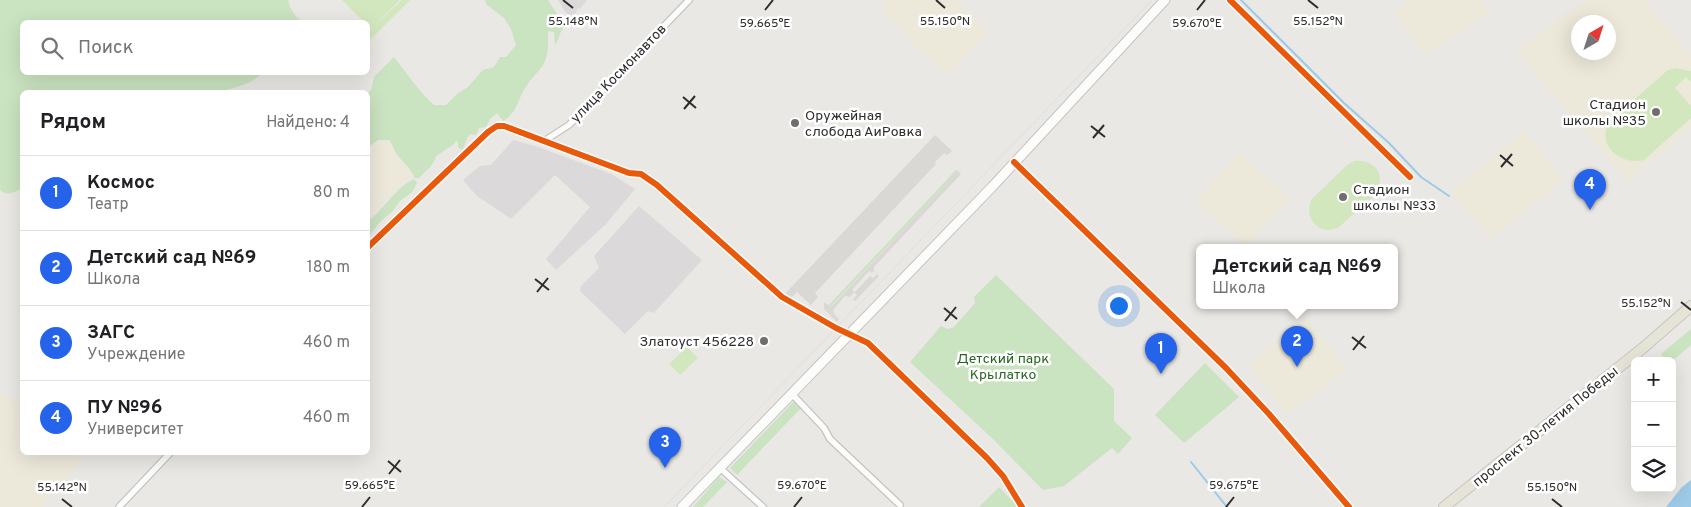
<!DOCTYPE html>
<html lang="ru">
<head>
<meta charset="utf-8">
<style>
  body { margin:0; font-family:Overpass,sans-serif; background:#f2f2f2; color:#202124 }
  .controls { position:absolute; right:15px; bottom:15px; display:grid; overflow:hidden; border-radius:8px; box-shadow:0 5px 20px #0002 }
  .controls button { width:45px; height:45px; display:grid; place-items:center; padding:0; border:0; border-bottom:1px solid #e0e0e0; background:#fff; color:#202124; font:25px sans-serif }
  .compass { position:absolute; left:1571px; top:15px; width:45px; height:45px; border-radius:50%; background:#fff; box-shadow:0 5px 20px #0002; rotate:39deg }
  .you { position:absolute; left:1118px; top:305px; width:18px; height:18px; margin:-12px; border:4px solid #fff; border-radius:50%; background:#1a73e8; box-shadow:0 0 0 8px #1a73e833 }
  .badge { display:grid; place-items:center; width:32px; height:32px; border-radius:50%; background:#2563eb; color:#fff; font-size:16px; font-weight:700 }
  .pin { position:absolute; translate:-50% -41px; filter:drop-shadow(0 1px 2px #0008) }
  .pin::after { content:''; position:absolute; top:26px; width:18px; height:15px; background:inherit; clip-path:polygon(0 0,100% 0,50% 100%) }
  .popup { position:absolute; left:1196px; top:244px; width:202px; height:65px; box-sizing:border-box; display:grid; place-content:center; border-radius:8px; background:#fff; filter:drop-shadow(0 1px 4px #0005); font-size:16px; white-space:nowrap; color:#757577 }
  .popup b { font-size:19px; color:#202124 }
  .popup::after { content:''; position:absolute; left:50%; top:100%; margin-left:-10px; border:10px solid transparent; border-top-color:#fff }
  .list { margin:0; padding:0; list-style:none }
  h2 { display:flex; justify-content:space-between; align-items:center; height:65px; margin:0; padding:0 20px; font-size:21px }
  h2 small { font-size:16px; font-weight:400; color:#757577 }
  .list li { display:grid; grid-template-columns:32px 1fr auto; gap:15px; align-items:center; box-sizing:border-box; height:75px; padding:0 20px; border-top:1px solid #e0e0e0 }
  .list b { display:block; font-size:19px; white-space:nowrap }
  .list p { margin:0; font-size:16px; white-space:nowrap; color:#757577 }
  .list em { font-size:16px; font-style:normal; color:#757577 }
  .icon { flex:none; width:28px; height:28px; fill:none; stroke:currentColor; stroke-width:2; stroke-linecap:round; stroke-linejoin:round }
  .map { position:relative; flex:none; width:1691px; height:507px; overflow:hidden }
  .search { position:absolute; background:#fff; box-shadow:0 5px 20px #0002; left:20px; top:20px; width:350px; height:55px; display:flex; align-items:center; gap:12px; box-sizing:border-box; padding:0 18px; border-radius:8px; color:#757577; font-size:19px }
  .panel { position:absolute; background:#fff; box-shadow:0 5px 20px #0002; left:20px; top:90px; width:350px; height:365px; border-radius:8px }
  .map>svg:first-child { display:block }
</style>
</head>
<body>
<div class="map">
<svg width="1691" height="507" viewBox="0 0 1691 507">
  <rect width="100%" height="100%" fill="#eae8e4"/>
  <!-- industrial -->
  <g fill="#dbd9da">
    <polygon points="558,0 587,0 580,9 578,8 576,13 568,16"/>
    <polygon points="513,140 538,147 611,174 635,189 606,224 556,270 546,259 590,207 555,175 511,219 477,196 463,180 480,166 491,165"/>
    <polygon points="639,206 702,260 654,313 648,311 625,334 580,291 581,286 599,268 594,256"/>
  </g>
  <!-- education -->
  <g fill="#ece8da" fill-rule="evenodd">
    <polygon points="882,0 955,0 989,33 947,75 922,53 885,13"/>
    <polygon points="1411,0 1480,0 1489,12 1425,56 1394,12"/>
    <path d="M1587,0H1645L1691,56V128L1628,181L1516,51ZM1578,22H1608V52H1578Z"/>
    <polygon points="368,103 422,165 368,217"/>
    <polygon points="1524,131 1564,179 1491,240 1451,192"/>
    <polygon points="1240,152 1290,198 1246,247 1196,201"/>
    <polygon points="1306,318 1347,369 1288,415 1248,365"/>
    <polygon points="4,392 22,408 22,452 72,453 82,461 41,507 0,507 0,397"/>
  </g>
  <!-- green -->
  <g fill="#cae3c0">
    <path d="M0,0H288C291,11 295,18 305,22H22V72L262,73C252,85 233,88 219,92H22V188C15,192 7,197 0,190Z"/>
    <path d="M485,0H548L565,26C559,32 560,38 555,45L554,32L548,31C548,41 549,53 544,63C540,71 532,77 527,85C517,99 519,111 503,121L497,113L490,119L486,127L479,128L476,135L470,134L467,138L463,149H459L457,140L453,145L436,156C434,166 425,171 419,178H415C410,166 400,161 395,151C393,146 392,144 389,140H378L368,147V93L371,90L374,77L394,57C406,72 420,93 434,105H446L458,93L467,88L483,70L494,67L500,57H506L516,45L511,29L504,18L486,4Z"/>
    <polygon points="956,170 958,171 830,307 828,306"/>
    <path d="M414,179L417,183L412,192L400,201L392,212L380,222L368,237V222C371,218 376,215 379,211C390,200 400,185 414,179Z"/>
    <polygon points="996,275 1114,389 1114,421 1132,438 1118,454 1112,448 1064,486 1043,490 994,440 910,362 941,326 948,329 954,327 975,303 974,297"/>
    <polygon points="1691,329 1691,345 1672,361 1666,361 1661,354"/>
    <polygon points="1205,363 1239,397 1184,443 1155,415"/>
    <polygon points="795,400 802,407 737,475 730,468"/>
    <polygon points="719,477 727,482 703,507 693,507"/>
    <polygon points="999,487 1018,507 979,507"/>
  </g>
  <!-- pitch -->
  <g fill="#d2e7be">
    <polygon points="342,0 400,0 371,29 402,0 410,0 368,42 368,31 371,29 368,26 368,22 364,22"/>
    <path d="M1675,68L1691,71V82L1686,77L1675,88L1691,106V118L1644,160C1621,166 1596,145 1609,122L1668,70Z"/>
    <path d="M1354,161C1376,159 1387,176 1375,195L1339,227C1320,238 1302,217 1312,199L1347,165Z"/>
    <polygon points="687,347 698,358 680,375 669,364"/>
  </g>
  <!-- plaza -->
  <g fill="#dad8d4">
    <polygon points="935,135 952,151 947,155 944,153 935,162 936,164 815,293 818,297 811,305 797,292 789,300 783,296"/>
    <polygon points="958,171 961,174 874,267 874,271 872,273 869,271 852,290 855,292 870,276 873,278 877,274 879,276 855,301 853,299 857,295 854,292 850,297 845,296 833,310 834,314 839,319 837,322 824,309 824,302 831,307"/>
  </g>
  <!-- water -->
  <polygon fill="#9dcae6" points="1691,480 1691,507 1666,507 1682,487"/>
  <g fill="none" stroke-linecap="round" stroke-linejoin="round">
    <!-- stream -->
    <g stroke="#9dcae6" stroke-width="2">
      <polyline points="1241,0 1344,103 1389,143 1421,177 1449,196"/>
      <polyline points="1191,462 1227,507"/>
    </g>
    <defs>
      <g id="street">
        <polyline points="1230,0 1410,177"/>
        <polyline points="544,141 569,125 689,0"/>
        <polyline points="1014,162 1226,368 1269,414 1349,507"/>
        <polyline points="368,247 488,132 497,126 504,126 629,173 641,174 657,185 782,297 836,328 868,343 987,458 1003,476 1022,507"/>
        <polyline points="792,394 824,428 830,439 900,505"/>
        <polyline points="719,467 763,507"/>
        <polyline points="119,507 171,452"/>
      </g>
      <polyline id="secondary" points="682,507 992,187 1165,0"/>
      <polyline id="primary" points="1444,507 1643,348 1691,306"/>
    </defs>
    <!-- street casing -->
    <use href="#street" stroke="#c4c4c3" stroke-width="8"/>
    <!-- secondary casing -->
    <use href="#secondary" stroke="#c4c4c3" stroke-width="11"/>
    <!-- primary casing -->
    <use href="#primary" stroke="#c6c5c3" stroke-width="12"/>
    <!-- street -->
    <use href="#street" stroke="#fcfcfb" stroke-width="5.5"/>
    <!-- secondary -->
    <use href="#secondary" stroke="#fcfcfb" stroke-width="9"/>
    <!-- primary -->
    <use href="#primary" stroke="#e6e4d6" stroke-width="10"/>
    <!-- tram -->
    <polyline stroke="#dedfe0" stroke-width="1" points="664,507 1152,0"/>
    <defs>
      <g id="cycleway">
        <polyline points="1230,0 1410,177"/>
        <polyline points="1014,162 1226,368 1269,414 1349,507"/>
        <polyline points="368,247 488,132 497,126 504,126 629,173 641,174 657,185 782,297 836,328 868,343 987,458 1003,476 1022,507"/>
      </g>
    </defs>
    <!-- cycleway casing -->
    <use href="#cycleway" stroke="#fff" stroke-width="9"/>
    <!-- cycleway -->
    <use href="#cycleway" stroke="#e8590c" stroke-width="6"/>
  </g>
  <!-- ticks -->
  <path fill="none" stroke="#2d2d2d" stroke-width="2" d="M563,0L573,8M936,0L945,8M1308,0L1318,8M765,10L773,0M1197,10L1205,0M683,97L696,108M684,109L695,96M1091,126L1105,137M1093,138L1104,125M1500,155L1513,166M1501,167L1512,154M535,279L549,290M537,292L548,278M1681,302L1691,310M944,308L957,319M945,321L956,307M1352,337L1366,348M1353,350L1364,336M388,461L401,472M389,474L400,460M62,499L72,507M1552,499L1562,507M362,507L370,497M794,507L802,497M1226,507L1234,497"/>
  <!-- markers -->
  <g fill="#6f6e6d" stroke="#fff" stroke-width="2">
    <circle cx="1656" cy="112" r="5"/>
    <circle cx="795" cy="123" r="5"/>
    <circle cx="1343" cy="197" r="5"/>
    <circle cx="764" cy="341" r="5"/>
  </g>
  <g text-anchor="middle" stroke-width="5" stroke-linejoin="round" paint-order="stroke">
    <!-- street labels -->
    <g font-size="14" fill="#2d2d2d" stroke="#fff">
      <text transform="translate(618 73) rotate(-46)" y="5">улица Космонавтов</text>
      <text transform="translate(1545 426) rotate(-39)" y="5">проспект 30-летия Победы</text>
    </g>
    <!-- poi labels -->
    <g font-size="14" fill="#2d2d2d" stroke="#fff" text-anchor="end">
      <text x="1646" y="109">Стадион<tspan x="1646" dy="16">школы №35</tspan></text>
      <text x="805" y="120" text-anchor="start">Оружейная<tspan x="805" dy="16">слобода АиРовка</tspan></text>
      <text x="1353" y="194" text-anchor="start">Стадион<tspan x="1353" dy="16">школы №33</tspan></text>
      <text x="754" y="346">Златоуст 456228</text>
    </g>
    <!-- park labels -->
    <g font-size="14" fill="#266621" stroke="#fff">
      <text x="1003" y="363">Детский парк<tspan x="1003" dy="16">Крылатко</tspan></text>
    </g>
  </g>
  <g font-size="12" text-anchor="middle" fill="#2d2d2d" stroke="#fff" stroke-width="5" stroke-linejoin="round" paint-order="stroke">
    <text x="573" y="25">55.148°N</text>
    <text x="945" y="25">55.150°N</text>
    <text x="1318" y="25">55.152°N</text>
    <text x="765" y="27">59.665°E</text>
    <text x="1197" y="27">59.670°E</text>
    <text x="1646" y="307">55.152°N</text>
    <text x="370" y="489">59.665°E</text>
    <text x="802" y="489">59.670°E</text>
    <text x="1234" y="489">59.675°E</text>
    <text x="62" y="491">55.142°N</text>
    <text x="1552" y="491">55.150°N</text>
  </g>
</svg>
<div class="controls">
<button>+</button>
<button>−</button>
<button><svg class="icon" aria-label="layers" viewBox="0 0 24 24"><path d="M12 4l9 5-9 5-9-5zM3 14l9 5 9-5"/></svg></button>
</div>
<svg class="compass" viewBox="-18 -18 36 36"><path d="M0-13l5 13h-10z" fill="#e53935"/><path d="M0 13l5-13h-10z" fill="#757577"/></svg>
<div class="you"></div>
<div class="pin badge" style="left:1161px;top:374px">1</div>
<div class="pin badge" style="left:1297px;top:367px">2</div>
<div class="popup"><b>Детский сад №69</b>Школа</div>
<div class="pin badge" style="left:665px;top:468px">3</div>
<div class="pin badge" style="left:1590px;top:210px">4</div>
<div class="search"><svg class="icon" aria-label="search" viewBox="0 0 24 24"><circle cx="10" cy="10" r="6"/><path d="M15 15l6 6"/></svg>Поиск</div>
<section class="panel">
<h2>Рядом<small>Найдено: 4</small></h2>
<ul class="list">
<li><span class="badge">1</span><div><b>Космос</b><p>Театр</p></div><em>80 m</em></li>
<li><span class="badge">2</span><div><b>Детский сад №69</b><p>Школа</p></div><em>180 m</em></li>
<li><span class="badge">3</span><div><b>ЗАГС</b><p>Учреждение</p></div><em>460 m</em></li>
<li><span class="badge">4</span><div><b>ПУ №96</b><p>Университет</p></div><em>460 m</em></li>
</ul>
</section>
</div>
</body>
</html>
